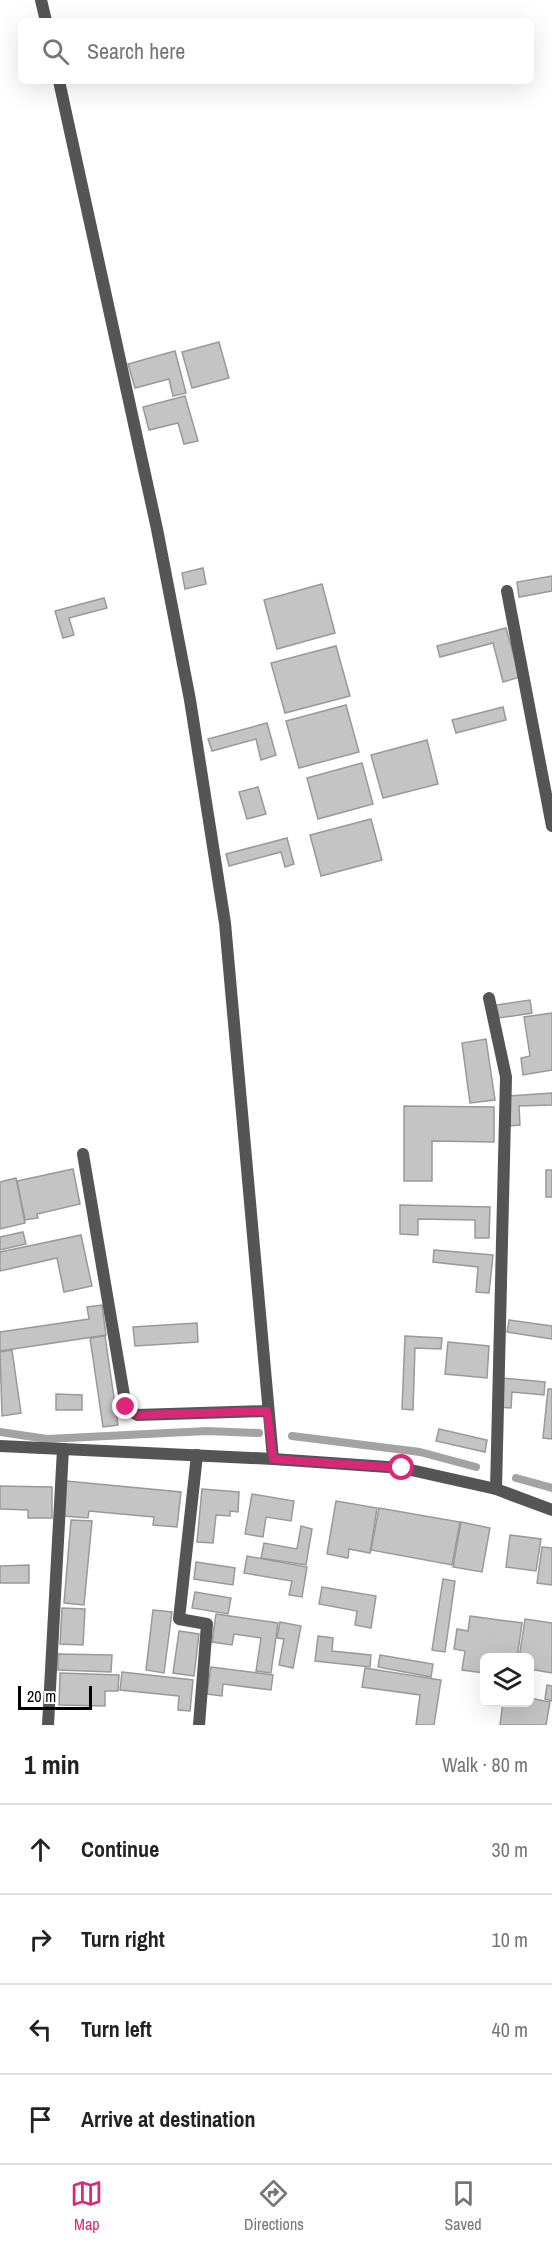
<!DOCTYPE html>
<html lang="en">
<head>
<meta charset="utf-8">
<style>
  body { margin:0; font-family:"Archivo Narrow",sans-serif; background:#f2f2f2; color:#222 }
  .controls { position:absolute; right:18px; bottom:18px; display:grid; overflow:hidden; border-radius:9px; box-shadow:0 6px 24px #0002 }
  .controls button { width:54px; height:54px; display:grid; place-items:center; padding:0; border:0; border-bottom:2px solid #e0e0e0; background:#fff; color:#222; font:30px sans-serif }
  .scale { position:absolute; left:18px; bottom:15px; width:74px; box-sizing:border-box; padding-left:6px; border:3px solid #000; border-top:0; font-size:16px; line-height:21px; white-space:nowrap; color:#000; -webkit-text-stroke:4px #fff; paint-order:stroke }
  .stop { position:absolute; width:18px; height:18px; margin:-14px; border:4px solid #db2777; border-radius:50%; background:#fff }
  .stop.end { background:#db2777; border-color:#fff; box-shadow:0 2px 6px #0008 }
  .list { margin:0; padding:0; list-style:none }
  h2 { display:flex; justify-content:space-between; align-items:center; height:78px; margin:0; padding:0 24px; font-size:26px }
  h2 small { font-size:20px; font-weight:400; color:#767676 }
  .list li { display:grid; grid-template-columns:39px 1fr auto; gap:18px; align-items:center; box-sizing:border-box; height:90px; padding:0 24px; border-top:2px solid #e0e0e0 }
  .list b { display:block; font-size:22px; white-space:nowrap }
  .list em { font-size:20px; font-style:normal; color:#767676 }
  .icon { flex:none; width:33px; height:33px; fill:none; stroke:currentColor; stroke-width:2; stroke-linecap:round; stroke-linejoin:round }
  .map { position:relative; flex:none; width:552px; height:1725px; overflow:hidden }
  .search { position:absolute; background:#fff; box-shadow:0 6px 24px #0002; left:18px; right:18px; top:18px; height:66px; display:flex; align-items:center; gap:15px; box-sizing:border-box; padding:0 21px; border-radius:9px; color:#767676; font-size:22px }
  .sheet { height:438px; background:#fff }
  nav { display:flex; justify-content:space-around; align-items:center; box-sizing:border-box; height:84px; border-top:2px solid #e0e0e0; background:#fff; font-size:16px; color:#767676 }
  nav a { display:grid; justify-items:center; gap:3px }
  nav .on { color:#db2777 }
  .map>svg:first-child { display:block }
</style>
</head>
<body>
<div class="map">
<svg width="552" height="1725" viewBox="0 0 552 1725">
  <rect width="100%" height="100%" fill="#fff"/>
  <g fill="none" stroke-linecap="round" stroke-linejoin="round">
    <!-- stream -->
    <g stroke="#a3a3a3" stroke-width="8">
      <polyline points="0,1432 47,1439 207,1431 259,1433"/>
      <polyline points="292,1436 420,1452 476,1467"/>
      <polyline points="516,1478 552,1488"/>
    </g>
  </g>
  <!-- building -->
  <g fill="#c4c4c4" stroke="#999" stroke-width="1.5">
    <polygon points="219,342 229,378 192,388 182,352"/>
    <polygon points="175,351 186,393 173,396 169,379 135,388 128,364"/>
    <polygon points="185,396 198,441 184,444 178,423 149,430 143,407"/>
    <polygon points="203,568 206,584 185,589 182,573"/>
    <polygon points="552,576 552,591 519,597 517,582"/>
    <polygon points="322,584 335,633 277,649 264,600"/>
    <polygon points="104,598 107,608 69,618 74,635 63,638 55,611"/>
    <polygon points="506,628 520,677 503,682 493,643 440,657 437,646"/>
    <polygon points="336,646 350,696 285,713 271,663"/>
    <polygon points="346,705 359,752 299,768 286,721"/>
    <polygon points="503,707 506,720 456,733 452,720"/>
    <polygon points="267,723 276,755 261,760 256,739 212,751 208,739"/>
    <polygon points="427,740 438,784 383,798 371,755"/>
    <polygon points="362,763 373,804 318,819 307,778"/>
    <polygon points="258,787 266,814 247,819 239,792"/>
    <polygon points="371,819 382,860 321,876 310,835"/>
    <polygon points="287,838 294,864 285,867 281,852 229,866 226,854"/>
    <polygon points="530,1000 532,1013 499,1018 496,1005"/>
    <polygon points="552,1013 552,1070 523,1075 521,1058 530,1056 524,1017"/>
    <polygon points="486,1039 495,1100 470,1103 462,1043"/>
    <polygon points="552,1093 552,1105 519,1106 520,1125 509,1126 507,1096"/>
    <polygon points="404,1106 494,1107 494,1142 432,1141 432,1181 404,1181"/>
    <polygon points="73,1169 80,1204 37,1214 38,1218 25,1220 17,1181"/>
    <rect x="546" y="1170" width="6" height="27"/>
    <polygon points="16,1178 25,1223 0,1229 0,1182"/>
    <polygon points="400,1205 490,1207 489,1238 475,1238 475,1220 418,1219 418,1235 400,1234"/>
    <polygon points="23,1232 26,1244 0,1250 0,1237"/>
    <polygon points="81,1235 92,1286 64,1292 57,1258 0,1271 0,1252"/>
    <polygon points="434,1250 493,1255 489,1293 476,1292 478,1267 433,1262"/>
    <polygon points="102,1305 106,1335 0,1351 0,1332 89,1319 87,1307"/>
    <polygon points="509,1320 552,1326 552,1339 507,1332"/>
    <polygon points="197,1323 198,1342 135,1346 133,1327"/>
    <polygon points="105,1336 118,1425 103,1427 90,1338"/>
    <polygon points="405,1336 442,1338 441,1349 415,1348 413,1410 402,1409"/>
    <polygon points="448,1342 489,1346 487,1378 445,1374"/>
    <polygon points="12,1350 21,1413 2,1416 0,1352"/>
    <polygon points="502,1378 545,1382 544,1395 512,1392 511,1408 499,1407"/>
    <polygon points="548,1389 552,1389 552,1439 543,1438"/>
    <polygon points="56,1394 82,1395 82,1410 56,1410"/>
    <polygon points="439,1429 487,1440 485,1452 436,1441"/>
    <polygon points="66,1481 181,1492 177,1527 153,1525 154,1517 89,1511 88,1518 63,1516"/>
    <polygon points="0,1486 52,1487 52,1518 28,1518 28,1510 0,1509"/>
    <polygon points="202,1489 239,1492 238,1512 230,1511 230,1516 216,1515 213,1543 197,1542"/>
    <polygon points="252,1494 294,1501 291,1521 266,1517 263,1537 245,1534"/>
    <polygon points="336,1501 377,1508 370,1553 349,1549 348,1558 327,1554"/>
    <polygon points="379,1508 460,1522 452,1565 371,1550"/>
    <polygon points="71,1520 92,1521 84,1605 64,1603"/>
    <polygon points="461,1522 490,1528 482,1572 453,1567"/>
    <polygon points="301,1526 312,1529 306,1565 261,1558 264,1543 297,1549"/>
    <polygon points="510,1535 541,1539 536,1571 506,1567"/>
    <polygon points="542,1547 552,1548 552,1585 537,1583"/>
    <polygon points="247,1556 307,1567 302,1597 289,1595 292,1581 244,1573"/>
    <polygon points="196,1562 235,1568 233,1585 194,1579"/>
    <polygon points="29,1565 29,1583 0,1583 0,1566"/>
    <polygon points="443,1579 455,1581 445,1652 432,1650"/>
    <polygon points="322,1587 376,1596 371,1628 355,1625 357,1611 319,1604"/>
    <polygon points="195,1592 231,1598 228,1614 192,1608"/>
    <polygon points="62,1608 85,1609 83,1645 60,1644"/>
    <polygon points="153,1610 172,1612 164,1673 146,1670"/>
    <polygon points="216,1614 278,1623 271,1673 256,1671 261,1638 234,1634 232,1645 212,1642"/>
    <polygon points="470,1616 522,1623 517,1658 484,1658 484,1673 462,1670 465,1651 454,1649 457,1629 468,1631"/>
    <polygon points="525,1619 552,1623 552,1673 530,1669 530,1658 519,1658"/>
    <polygon points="280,1622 301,1626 293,1668 279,1665 284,1639 277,1638"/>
    <polygon points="179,1631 199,1634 194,1676 173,1673"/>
    <polygon points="318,1636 333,1638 332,1651 371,1655 370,1667 315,1661"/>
    <polygon points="58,1654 112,1655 111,1672 58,1670"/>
    <polygon points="380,1655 433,1664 431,1677 378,1667"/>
    <polygon points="211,1667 273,1675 271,1690 223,1684 222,1696 207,1694"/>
    <polygon points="365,1668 441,1680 434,1725 416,1725 420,1695 362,1687"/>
    <polygon points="122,1672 193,1680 190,1711 178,1710 179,1696 120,1690"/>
    <polygon points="60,1673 119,1675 118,1691 105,1691 105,1706 59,1705"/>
    <polygon points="547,1685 552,1686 552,1701 545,1699"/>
    <polygon points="530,1698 550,1702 546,1725 500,1725 503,1702 530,1702"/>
  </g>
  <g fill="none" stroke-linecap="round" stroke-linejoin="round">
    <!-- minor -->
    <g stroke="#555" stroke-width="12">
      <polyline points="41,0 46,21"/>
      <polyline points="59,81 157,529 190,700 225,923 273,1459"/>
      <polyline points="507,591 552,826"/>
      <polyline points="489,998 506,1077 496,1489"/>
      <polyline points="83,1154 126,1407 137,1415 267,1411"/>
      <polyline points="197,1455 179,1619 207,1624 199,1725"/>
      <polyline points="48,1725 63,1449"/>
    </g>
    <!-- tertiary -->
    <polyline stroke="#555" stroke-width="12" points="0,1446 273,1459 402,1468 496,1489 552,1510"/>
  </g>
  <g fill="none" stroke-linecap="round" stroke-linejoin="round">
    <!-- route -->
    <polyline stroke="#db2777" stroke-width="8" points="126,1407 137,1415 267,1411 273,1459 402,1468"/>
  </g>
</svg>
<div class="controls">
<button><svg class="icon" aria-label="layers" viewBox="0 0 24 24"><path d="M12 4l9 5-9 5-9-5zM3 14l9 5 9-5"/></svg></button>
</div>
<div class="scale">20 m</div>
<div class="stop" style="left:402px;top:1468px"></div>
<div class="stop end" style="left:126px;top:1407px"></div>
<div class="search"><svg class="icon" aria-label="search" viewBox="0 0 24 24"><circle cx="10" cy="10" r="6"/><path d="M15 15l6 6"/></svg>Search here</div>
</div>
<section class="sheet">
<h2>1 min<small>Walk · 80 m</small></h2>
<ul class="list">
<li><svg class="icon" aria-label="ahead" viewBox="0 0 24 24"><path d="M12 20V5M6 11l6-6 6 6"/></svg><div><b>Continue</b></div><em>30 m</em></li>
<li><svg class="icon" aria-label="right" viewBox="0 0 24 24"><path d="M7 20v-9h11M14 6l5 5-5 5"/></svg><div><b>Turn right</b></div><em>10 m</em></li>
<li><svg class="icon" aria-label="left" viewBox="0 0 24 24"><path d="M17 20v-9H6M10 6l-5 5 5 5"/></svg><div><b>Turn left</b></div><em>40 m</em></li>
<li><svg class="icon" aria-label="arrive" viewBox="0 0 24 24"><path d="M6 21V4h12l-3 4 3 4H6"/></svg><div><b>Arrive at destination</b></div></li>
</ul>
</section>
<nav>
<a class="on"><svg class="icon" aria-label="map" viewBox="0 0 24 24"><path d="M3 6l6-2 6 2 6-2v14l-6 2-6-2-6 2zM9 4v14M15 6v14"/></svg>Map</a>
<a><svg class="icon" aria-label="directions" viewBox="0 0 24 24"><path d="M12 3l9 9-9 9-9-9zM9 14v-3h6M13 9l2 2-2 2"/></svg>Directions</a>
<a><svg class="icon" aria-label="saved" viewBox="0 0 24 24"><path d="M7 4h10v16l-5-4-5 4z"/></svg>Saved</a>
</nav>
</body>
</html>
